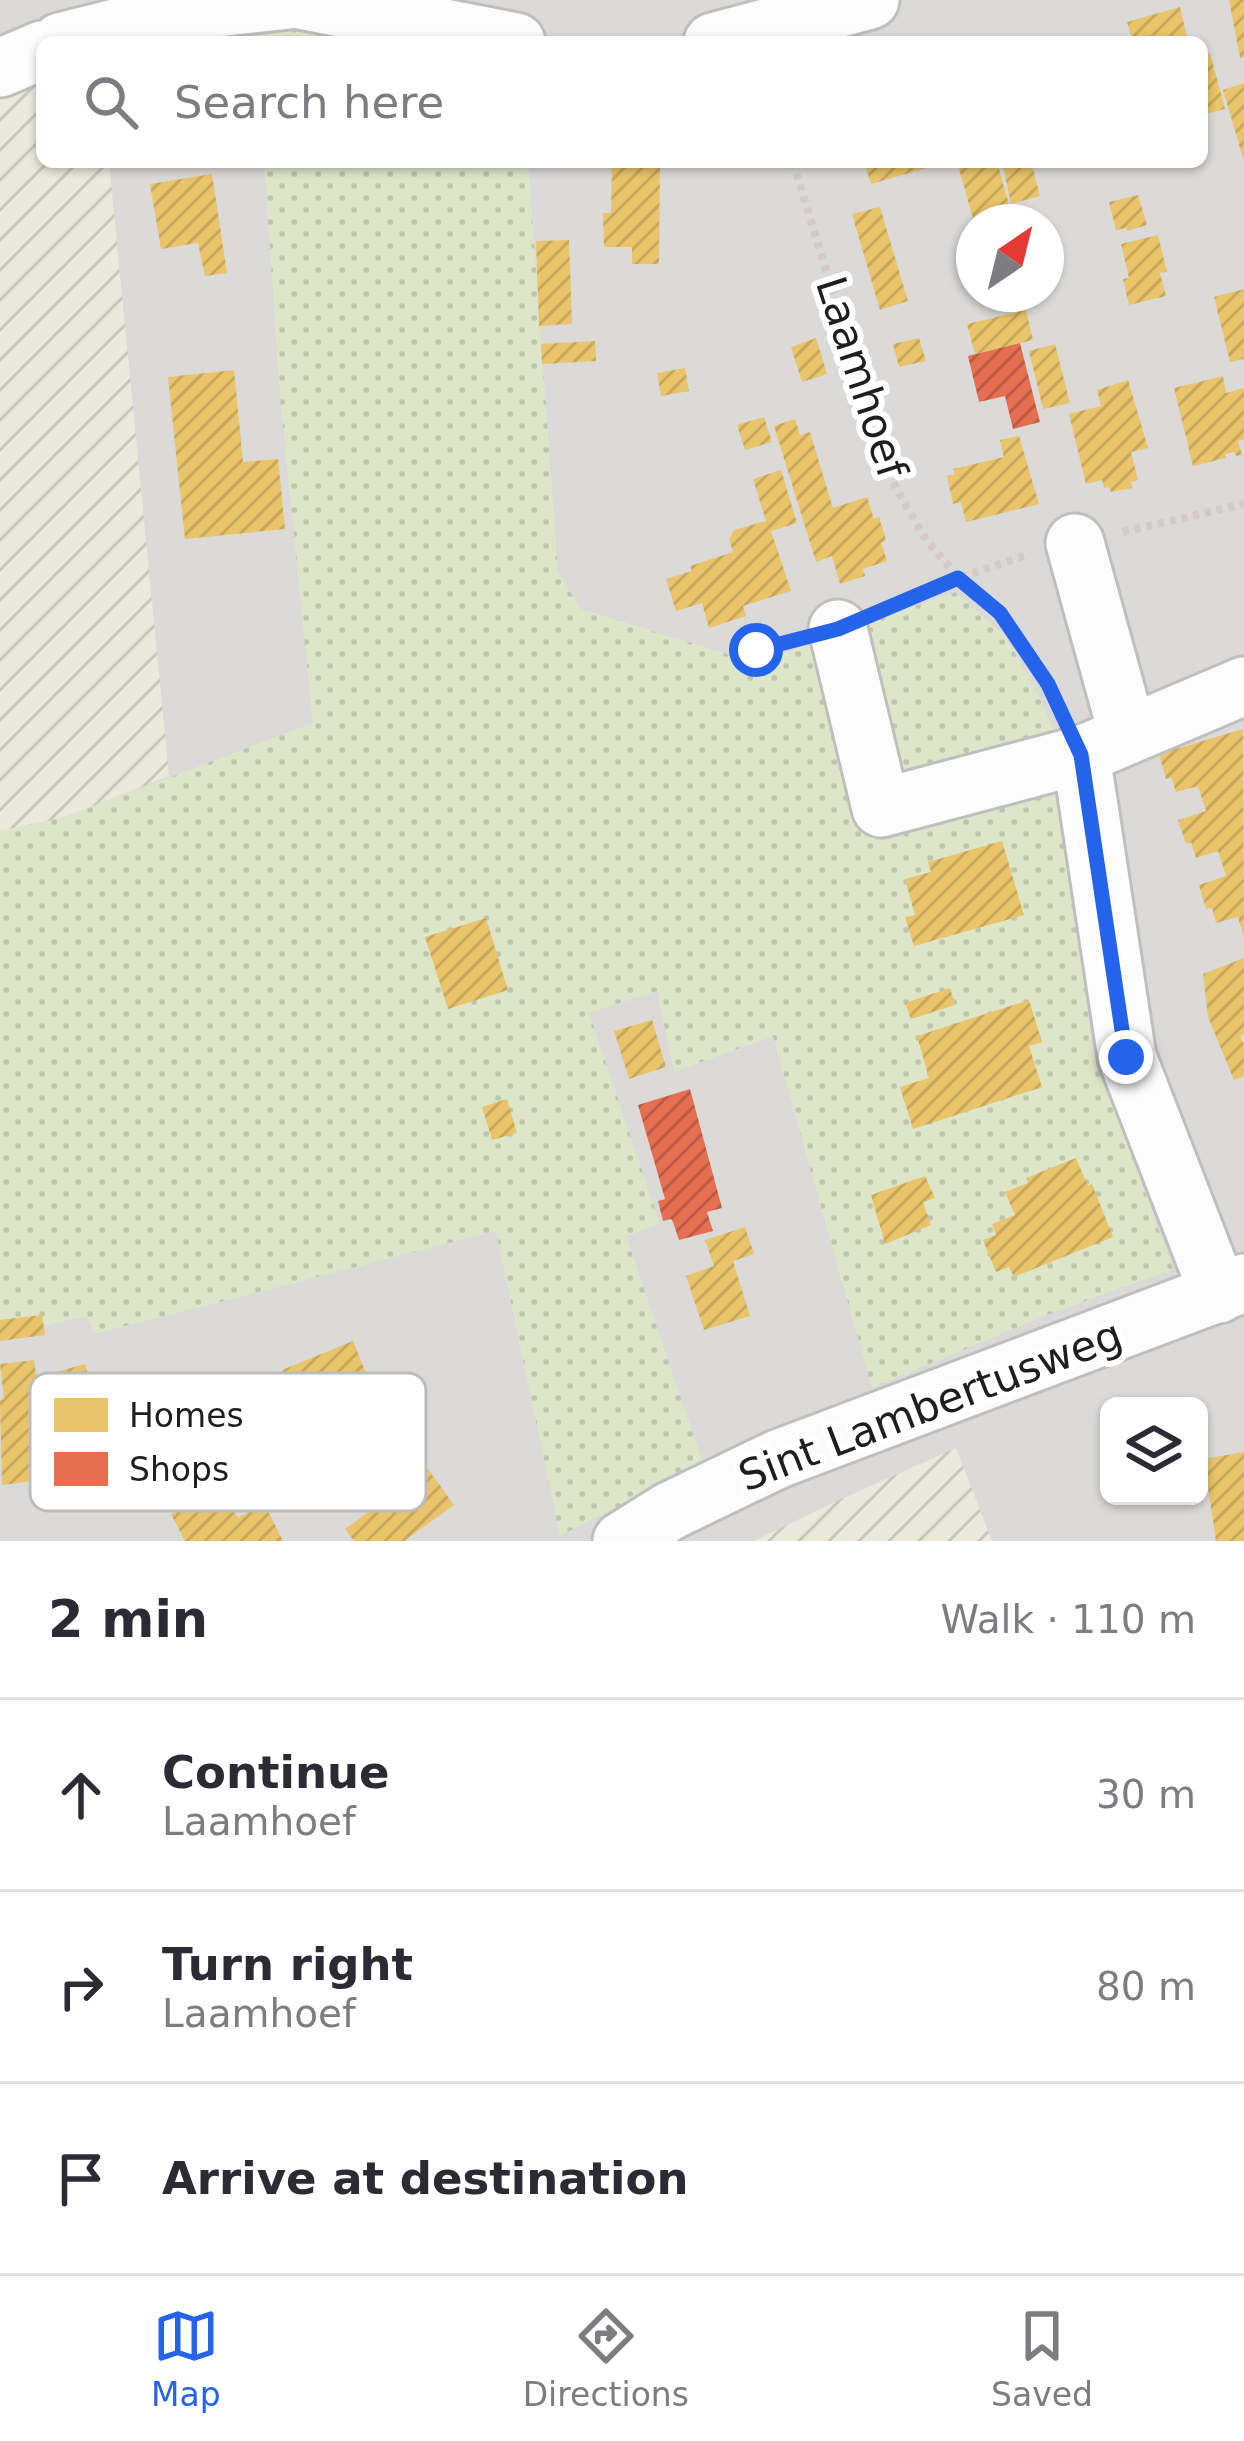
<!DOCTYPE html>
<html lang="en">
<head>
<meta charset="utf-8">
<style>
  body { margin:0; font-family:"DejaVu Sans",sans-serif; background:#f7f7f7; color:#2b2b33 }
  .controls { position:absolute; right:36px; bottom:36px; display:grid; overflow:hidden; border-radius:18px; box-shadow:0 3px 9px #0004 }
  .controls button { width:108px; height:108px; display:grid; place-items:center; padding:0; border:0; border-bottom:3px solid #e1e1e2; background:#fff; color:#2b2b33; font:60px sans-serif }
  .compass { position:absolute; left:956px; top:204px; width:108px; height:108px; border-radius:50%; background:#fff; box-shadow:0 3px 9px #0004; rotate:35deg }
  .stop { position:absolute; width:36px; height:36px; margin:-27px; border:9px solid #2563eb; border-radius:50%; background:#fff }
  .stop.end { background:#2563eb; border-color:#fff; box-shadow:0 3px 12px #0008 }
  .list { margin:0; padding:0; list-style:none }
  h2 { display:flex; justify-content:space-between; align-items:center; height:156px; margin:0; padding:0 48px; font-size:51px }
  h2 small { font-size:39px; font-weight:400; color:#7c7c81 }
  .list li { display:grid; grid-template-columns:78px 1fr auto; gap:36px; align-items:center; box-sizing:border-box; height:192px; padding:0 48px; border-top:3px solid #e1e1e2 }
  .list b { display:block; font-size:45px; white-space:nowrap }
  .list p { margin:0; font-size:39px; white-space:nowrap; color:#7c7c81 }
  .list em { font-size:39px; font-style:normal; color:#7c7c81 }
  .icon { flex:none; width:66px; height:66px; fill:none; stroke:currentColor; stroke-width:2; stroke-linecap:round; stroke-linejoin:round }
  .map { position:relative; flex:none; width:1244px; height:1541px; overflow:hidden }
  .search { position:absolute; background:#fff; box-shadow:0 3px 9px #0004; left:36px; right:36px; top:36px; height:132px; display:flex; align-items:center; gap:30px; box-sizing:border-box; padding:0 42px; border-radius:18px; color:#7c7c81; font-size:45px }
  .sheet { height:732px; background:#fff }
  nav { display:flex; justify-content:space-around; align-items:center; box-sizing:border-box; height:168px; border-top:3px solid #e1e1e2; background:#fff; font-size:33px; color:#7c7c81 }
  nav a { display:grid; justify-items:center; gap:6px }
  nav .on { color:#2563eb }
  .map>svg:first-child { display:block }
</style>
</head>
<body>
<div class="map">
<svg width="1244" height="1541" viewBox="0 0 1244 1541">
  <defs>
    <pattern id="farmland-furrows" width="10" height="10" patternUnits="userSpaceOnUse" patternTransform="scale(3)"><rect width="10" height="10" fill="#ebe9dc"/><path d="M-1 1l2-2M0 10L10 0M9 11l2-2" fill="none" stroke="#c9c7bc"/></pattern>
    <pattern id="grass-dots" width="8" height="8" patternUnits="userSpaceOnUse" patternTransform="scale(3)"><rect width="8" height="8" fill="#dee6ca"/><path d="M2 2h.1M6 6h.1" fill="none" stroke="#bec5ad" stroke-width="1.8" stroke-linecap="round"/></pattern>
    <pattern id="homes-hatch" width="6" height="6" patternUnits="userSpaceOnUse" patternTransform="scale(3)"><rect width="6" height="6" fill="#e9c46a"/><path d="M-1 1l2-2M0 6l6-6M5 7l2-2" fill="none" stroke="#c7a85b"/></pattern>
    <pattern id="shops-hatch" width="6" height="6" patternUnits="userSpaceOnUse" patternTransform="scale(3)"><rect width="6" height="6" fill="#e76f51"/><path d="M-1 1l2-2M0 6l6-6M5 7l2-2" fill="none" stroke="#bb5b43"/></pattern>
  </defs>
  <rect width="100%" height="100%" fill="#eceae8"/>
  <!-- residential -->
  <path fill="#dbdad9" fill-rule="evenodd" d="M0,0H1244V1541H0ZM42,42H1202V162H42ZM974,222H1046V294H974ZM1109,1406H1199V1496H1109Z"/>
  <!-- farmland -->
  <g fill="url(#farmland-furrows)">
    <polygon points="42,76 42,162 109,162 169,776 65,817 0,831 0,91"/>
    <polygon points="956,1448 992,1541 754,1541 839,1500"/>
  </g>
  <!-- grass -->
  <g fill="url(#grass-dots)">
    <polygon points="332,20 442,42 255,42 254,24"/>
    <polygon points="264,162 528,162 558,572 581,609 756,663 955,592 1005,636 1039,696 1058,740 1091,1043 1173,1269 1044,1316 872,1388 773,1036 674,1072 657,991 589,1013 660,1224 626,1236 703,1463 560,1536 496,1231 94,1334 87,1316 0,1335 0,831 65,817 313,723 281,408"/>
  </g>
  <!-- homes -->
  <g fill="url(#homes-hatch)">
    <polygon points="1229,0 1244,0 1244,57 1240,58"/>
    <polygon points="1180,7 1188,42 1133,42 1127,22"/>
    <polygon points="1210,53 1225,109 1202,115 1202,55"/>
    <polygon points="1244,83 1244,158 1243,158 1223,90"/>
    <polygon points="612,162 660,162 659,264 632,264 632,247 604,247 603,213 611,213"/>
    <polygon points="864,162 944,162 944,163 871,184"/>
    <polygon points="957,162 997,162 1014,222 974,222"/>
    <polygon points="1002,162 1031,162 1040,196 1011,204"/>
    <polygon points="212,174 227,273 205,276 198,243 161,249 150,184"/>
    <polygon points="1138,195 1147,225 1127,231 1126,228 1116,230 1109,202"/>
    <polygon points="880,207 908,301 880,310 852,214"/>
    <polygon points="1158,235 1167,272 1160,273 1166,296 1129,305 1123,279 1129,278 1121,244"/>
    <polygon points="569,240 572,324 539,326 536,241"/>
    <polygon points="1244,289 1244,359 1230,362 1214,297"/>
    <polygon points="1026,310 1033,340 975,354 967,324"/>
    <polygon points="816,338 827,374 802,382 791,347"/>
    <polygon points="919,338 926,361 899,367 893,344"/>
    <polygon points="595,341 596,361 542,364 541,344"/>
    <polygon points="1055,344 1070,403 1043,409 1029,351"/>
    <polygon points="685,368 689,391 661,396 657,373"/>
    <polygon points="234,370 243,462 278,459 285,529 185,539 168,377"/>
    <polygon points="1223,376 1226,393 1244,388 1244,439 1238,441 1242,455 1236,456 1235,452 1225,454 1226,458 1193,466 1174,388"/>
    <polygon points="1128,380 1148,448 1131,452 1138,480 1131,482 1132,488 1111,492 1109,487 1104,488 1102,480 1086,484 1069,414 1101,406 1097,390"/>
    <polygon points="764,417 772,442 745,450 737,425"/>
    <polygon points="795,419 800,435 810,432 833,508 867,497 874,519 879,517 886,540 881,543 887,561 863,569 865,576 840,584 832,556 816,562 774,426"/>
    <polygon points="1019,436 1039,504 966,522 961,502 953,504 947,476 955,474 953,469 1004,457 1000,440"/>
    <polygon points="781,470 797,523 771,531 791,591 743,606 746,616 709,628 702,603 676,611 666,579 692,571 690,566 733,552 729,539 734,530 766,521 753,479"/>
    <polygon points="1243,729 1244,933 1243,934 1238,917 1216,923 1212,908 1206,909 1199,885 1226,876 1218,851 1196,858 1191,842 1186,844 1178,820 1206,811 1198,786 1176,792 1171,777 1166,779 1159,754"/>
    <polygon points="1002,841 1024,915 914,946 905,917 915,915 905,879 931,872 928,862"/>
    <polygon points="486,918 508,990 448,1009 425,937"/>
    <polygon points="1244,958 1244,1034 1240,1036 1244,1045 1244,1076 1234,1080 1208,1017 1203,974"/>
    <polygon points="950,988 955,1005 911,1019 905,1003"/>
    <polygon points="1029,1000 1042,1042 1029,1046 1042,1087 913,1129 900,1087 929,1078 917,1036"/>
    <polygon points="652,1020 666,1067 629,1079 614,1031"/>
    <polygon points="507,1099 517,1133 492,1140 482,1107"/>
    <polygon points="1076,1158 1088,1186 1092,1184 1113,1237 1014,1277 1009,1267 996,1272 983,1240 996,1235 992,1224 1015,1215 1005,1192 1028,1183 1026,1178"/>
    <polygon points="925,1176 935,1198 923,1202 931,1225 885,1244 871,1195"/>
    <polygon points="745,1227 754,1254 733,1261 750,1316 704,1330 686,1276 714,1266 705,1240"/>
    <polygon points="42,1315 45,1335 0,1341 0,1320"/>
    <polygon points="353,1341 366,1373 295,1402 282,1370"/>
    <polygon points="34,1360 51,1479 2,1485 0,1400 4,1399 0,1364"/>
    <polygon points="85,1364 103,1434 74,1442 56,1372"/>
    <polygon points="1244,1452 1244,1541 1216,1541 1204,1459"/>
    <polygon points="428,1469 454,1505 404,1541 354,1541 345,1529 381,1503 375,1496 377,1489 392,1478 399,1479 404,1486"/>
    <polygon points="222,1488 238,1518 264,1503 283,1541 185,1541 171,1514"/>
  </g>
  <!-- shops -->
  <g fill="url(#shops-hatch)">
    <polygon points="1020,343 1040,422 1013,429 1005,396 979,402 968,356"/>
    <polygon points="690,1089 722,1208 707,1212 713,1231 679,1240 673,1222 671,1219 663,1221 658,1201 665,1199 638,1105"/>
  </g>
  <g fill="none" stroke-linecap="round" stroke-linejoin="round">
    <defs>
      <g id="minor">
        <polyline points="300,0 516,42"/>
        <polyline points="60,42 179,12 289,0"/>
        <polyline points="713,42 870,0"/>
        <polyline points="0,68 42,50"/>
        <polyline points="1075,543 1128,735"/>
        <polyline points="838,629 881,808 1081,755 1244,686"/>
        <polyline points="1081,755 1127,1057 1219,1294"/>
        <polyline points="622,1541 670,1511 778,1459 1244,1283"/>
      </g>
    </defs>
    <!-- minor casing -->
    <use href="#minor" stroke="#bfbfbe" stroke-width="63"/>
    <!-- path -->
    <g stroke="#d5c9c9" stroke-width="8" stroke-dasharray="6 6" stroke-linecap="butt">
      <polyline points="793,162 888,474 926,540 959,578 1000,613 1048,684 1060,710"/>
      <polyline points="1123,532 1244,504"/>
      <polyline points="884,610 959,578 1026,555"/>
      <polyline points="756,650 790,641"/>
    </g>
    <!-- minor -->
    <use href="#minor" stroke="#fcfcfc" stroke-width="57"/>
  </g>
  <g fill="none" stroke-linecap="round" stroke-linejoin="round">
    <!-- route -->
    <polyline stroke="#2563eb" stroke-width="15" points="756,650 838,629 958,578 1000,613 1048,684 1081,755 1126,1057"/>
  </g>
  <g text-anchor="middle" stroke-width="12" stroke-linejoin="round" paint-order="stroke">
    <!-- street labels -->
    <g font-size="42" fill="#1e1e1e" stroke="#fff">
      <text transform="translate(862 377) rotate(72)" y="15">Laamhoef</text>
      <text transform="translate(930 1405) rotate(-21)" y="15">Sint Lambertusweg</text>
    </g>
  </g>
  <!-- legend -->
  <rect x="30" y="1373" width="396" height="138" rx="18" fill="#fff" stroke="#bcbcbc" stroke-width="3"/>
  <rect x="54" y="1398" width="54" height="34" fill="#e9c46a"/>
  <rect x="54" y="1452" width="54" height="34" fill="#e76f51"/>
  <g font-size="33" fill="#1e1e1e">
    <text x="129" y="1427">Homes</text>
    <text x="129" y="1481">Shops</text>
  </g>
</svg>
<div class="controls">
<button><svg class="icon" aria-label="layers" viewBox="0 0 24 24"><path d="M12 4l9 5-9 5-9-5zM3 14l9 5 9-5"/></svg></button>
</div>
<svg class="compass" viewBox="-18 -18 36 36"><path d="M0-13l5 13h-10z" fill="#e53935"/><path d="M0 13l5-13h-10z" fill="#7c7c81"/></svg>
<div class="stop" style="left:756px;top:650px"></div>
<div class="stop end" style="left:1126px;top:1057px"></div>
<div class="search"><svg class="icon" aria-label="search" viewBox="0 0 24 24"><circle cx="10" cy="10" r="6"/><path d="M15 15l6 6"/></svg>Search here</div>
</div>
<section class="sheet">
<h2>2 min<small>Walk · 110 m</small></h2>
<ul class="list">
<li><svg class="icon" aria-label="ahead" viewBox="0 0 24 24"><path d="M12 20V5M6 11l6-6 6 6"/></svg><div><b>Continue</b><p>Laamhoef</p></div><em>30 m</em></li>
<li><svg class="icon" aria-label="right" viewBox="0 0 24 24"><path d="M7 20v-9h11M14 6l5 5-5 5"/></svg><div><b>Turn right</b><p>Laamhoef</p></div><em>80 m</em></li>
<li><svg class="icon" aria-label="arrive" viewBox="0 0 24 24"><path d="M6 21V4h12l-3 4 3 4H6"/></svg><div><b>Arrive at destination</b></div></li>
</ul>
</section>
<nav>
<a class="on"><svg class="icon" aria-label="map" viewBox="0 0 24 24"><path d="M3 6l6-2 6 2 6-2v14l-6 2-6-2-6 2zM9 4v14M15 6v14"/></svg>Map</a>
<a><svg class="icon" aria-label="directions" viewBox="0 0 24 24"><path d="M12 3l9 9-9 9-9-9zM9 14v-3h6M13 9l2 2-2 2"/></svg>Directions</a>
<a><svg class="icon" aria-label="saved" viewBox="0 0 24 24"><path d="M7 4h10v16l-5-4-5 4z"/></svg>Saved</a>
</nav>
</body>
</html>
